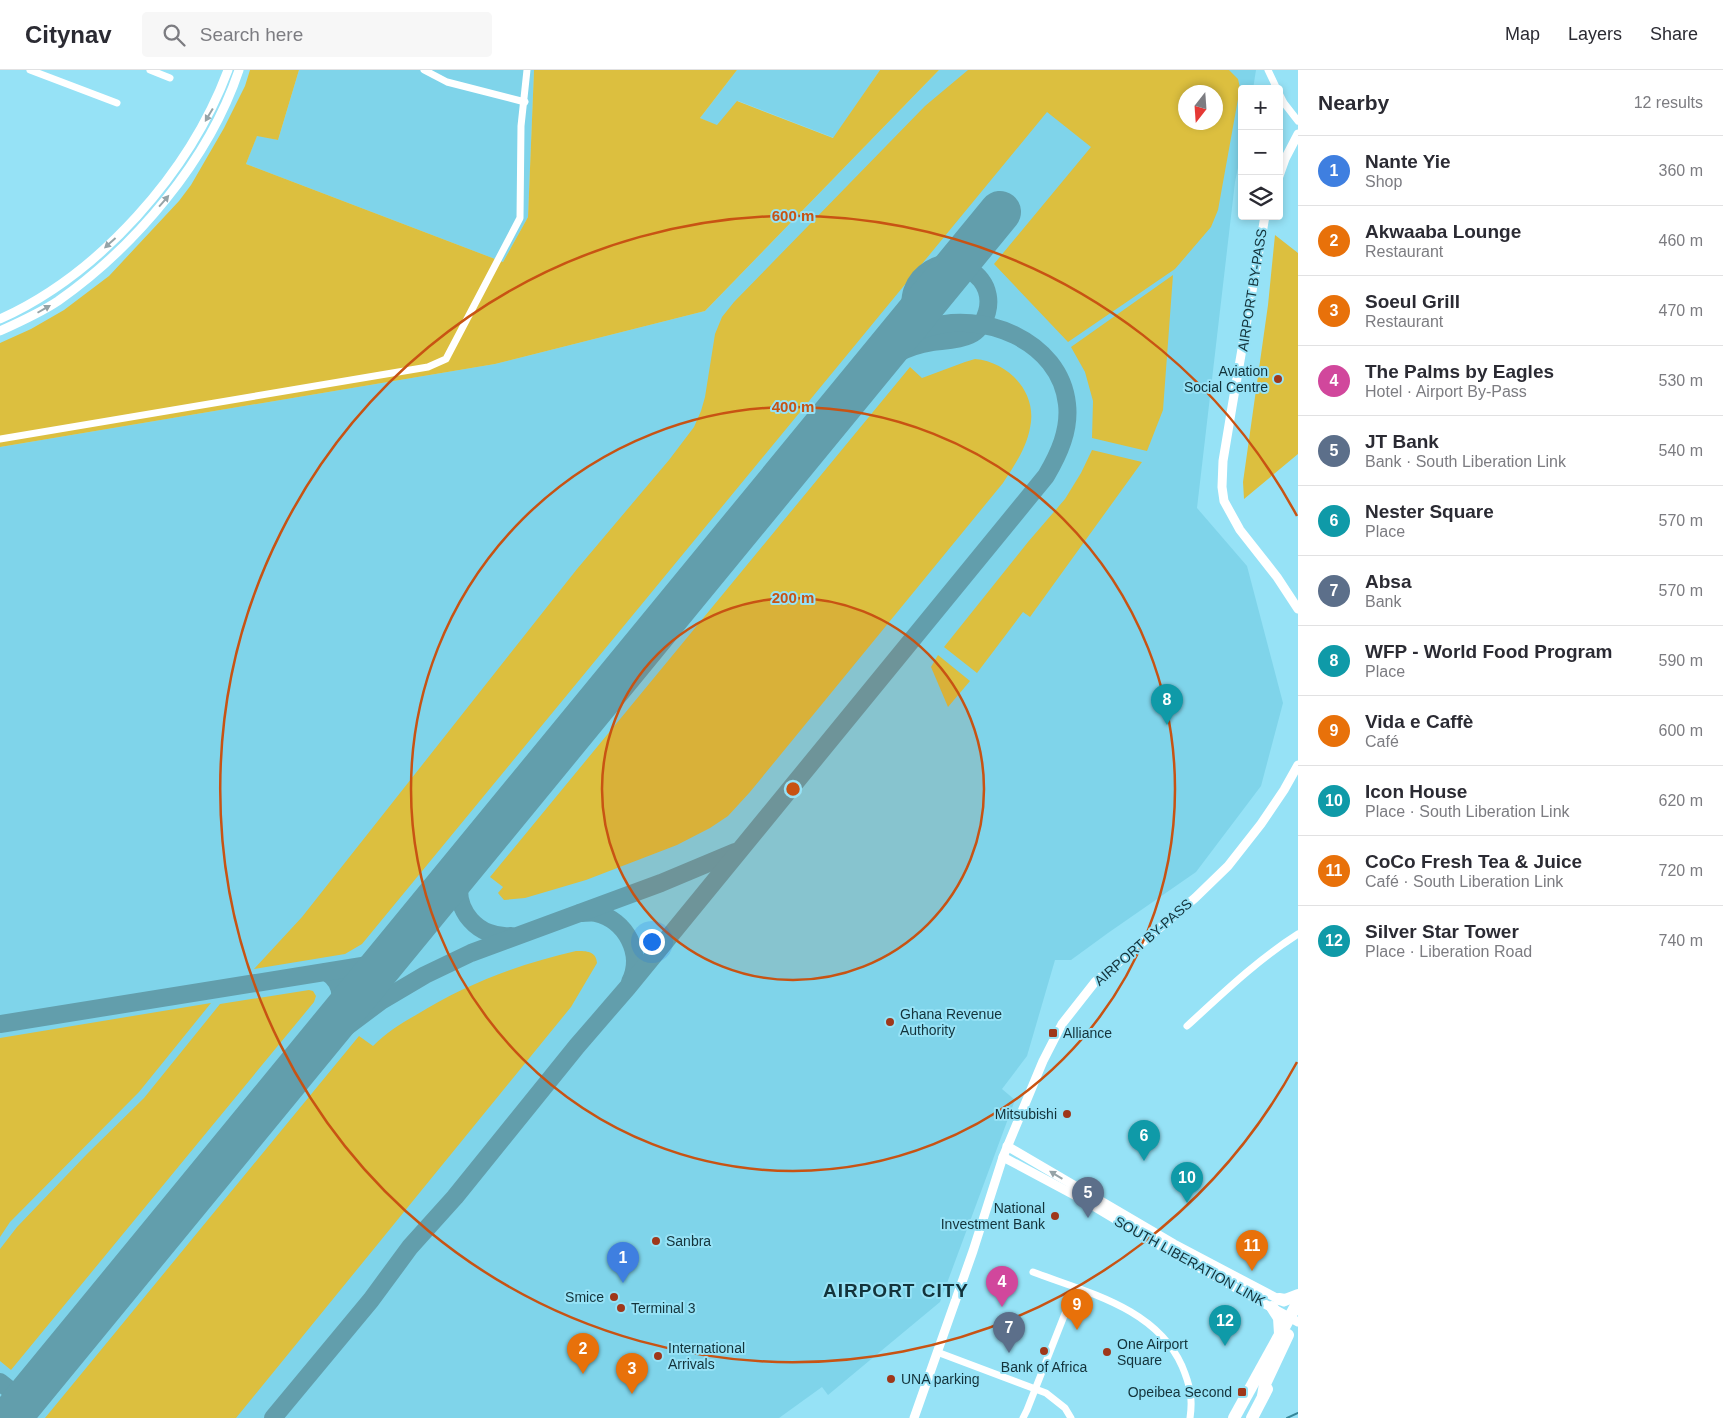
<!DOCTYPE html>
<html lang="en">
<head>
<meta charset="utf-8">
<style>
  body { margin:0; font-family:Arial,sans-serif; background:#f7f7f7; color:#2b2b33 }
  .controls { position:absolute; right:15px; top:15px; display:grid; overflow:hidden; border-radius:5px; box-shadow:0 2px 8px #0003 }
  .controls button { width:45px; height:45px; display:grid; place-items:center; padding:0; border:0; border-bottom:1px solid #e1e1e2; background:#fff; color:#2b2b33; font:25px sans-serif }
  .compass { position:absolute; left:1178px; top:15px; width:45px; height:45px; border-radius:50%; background:#fff; box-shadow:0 2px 8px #0003; rotate:197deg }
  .you { position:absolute; left:651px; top:871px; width:18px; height:18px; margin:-12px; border:4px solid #fff; border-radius:50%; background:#1a73e8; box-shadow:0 0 0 8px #1a73e833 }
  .badge { display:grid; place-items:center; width:32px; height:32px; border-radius:50%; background:#9f371a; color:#fff; font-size:16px; font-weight:700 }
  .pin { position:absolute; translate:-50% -41px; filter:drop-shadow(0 1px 2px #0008) }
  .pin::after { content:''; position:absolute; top:26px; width:18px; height:15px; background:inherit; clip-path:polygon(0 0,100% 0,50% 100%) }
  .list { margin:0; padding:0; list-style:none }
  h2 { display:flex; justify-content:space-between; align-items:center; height:65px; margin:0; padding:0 20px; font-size:21px }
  h2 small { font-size:16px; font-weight:400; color:#7c7c81 }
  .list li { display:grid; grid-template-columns:32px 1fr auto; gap:15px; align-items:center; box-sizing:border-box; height:70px; padding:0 20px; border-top:1px solid #e1e1e2 }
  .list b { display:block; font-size:19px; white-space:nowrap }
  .list p { margin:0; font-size:16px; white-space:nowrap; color:#7c7c81 }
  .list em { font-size:16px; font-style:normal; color:#7c7c81 }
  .icon { flex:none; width:28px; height:28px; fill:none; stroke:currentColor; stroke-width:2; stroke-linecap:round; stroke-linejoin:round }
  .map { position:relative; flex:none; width:1298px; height:1348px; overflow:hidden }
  header { display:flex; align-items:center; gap:30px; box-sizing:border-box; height:70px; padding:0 25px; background:#fff; border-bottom:1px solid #e1e1e2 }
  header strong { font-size:24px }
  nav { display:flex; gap:28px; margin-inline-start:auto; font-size:18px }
  .search { width:350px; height:45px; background:#f7f7f7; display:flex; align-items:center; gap:12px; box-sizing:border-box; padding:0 18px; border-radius:5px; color:#7c7c81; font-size:19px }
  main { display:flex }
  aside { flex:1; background:#fff }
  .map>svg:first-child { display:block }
</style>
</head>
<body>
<header>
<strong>Citynav</strong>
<div class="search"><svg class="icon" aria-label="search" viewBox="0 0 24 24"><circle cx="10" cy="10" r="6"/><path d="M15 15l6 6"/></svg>Search here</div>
<nav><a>Map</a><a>Layers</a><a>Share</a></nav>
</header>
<main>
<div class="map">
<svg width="1298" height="1348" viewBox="0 0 1298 1348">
  <rect width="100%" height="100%" fill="#96e2f6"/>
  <!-- built -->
  <g fill="#7fd4ea" fill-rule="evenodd">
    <polygon points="299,0 534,0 528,147 503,192 246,94 257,65 278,70"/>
    <polygon points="737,0 880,0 834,68 738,31 717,56 700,48"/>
    <path d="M939,0H1256L1253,19H1242V79L1235,112L1197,438L1247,496L1283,633L1261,716L1196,802L1108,863L1071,890H1055L1027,986L1002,1019L1015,1030L940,1232L828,1325L822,1317L779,1348H0V377L495,294L705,241ZM1186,22H1216V52H1186Z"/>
  </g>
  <!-- green -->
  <g fill="#dcbf3f" fill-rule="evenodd">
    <polygon points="250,0 299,0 278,70 257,66 246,94 503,192 528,147 534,0 737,0 700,48 717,55 737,31 833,68 880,0 939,0 705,241 495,294 0,377 0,273 31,259 64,240 109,206 179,131 191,115 224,58 245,16"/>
    <path d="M968,0H1229L1238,9L1240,18L1218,140L1211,157L1175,199L1068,272L994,194L1091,77L1047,42L362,874L345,884L254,899L302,847L577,499L669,390L694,357L701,341L705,327L715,264L722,247L734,232L925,36ZM1186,22H1216V52H1186Z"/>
    <polygon points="1275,165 1298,183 1298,384 1244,429 1243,412 1268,235"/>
    <polygon points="1173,205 1163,340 1147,381 1092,368 1093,331 1085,302 1071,277"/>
    <path d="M975,289C1009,292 1038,323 1030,358C1026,379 1014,396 1003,413L750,722L728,746L710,758L677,775L586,810L525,828L504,830L498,823L503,817L490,807L910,297L922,308L965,292Z"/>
    <polygon points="1092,380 1142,392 1030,547 1023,542 977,603 944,577 1028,472 1065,429 1081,403"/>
    <polygon points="938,585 970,611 948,637 931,597"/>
    <path d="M576,881C587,881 596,881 597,893L571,937L236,1348H45L359,966L373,976C386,963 400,954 416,945C466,914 519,894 576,881Z"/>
    <polygon points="309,920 313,921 316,926 314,932 11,1300 0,1291 0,1179 17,1157 87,1084 144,1028 220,934"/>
    <polygon points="211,933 139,1022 10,1152 0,1167 0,968"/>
  </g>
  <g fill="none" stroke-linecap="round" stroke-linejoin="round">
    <!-- stream -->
    <polyline stroke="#35879a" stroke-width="2" points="1287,1348 1298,1343"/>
    <!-- taxiway -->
    <g stroke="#629eac" stroke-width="18">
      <path d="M853,321C866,307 878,292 896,284C907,278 919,274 932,272C957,269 979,271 987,242C990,231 988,219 981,210C974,201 966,198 955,195C938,190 919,203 913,219C910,225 911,231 909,238C906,249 900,259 895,269"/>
      <path d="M483,771C475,783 464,794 461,808C452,840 479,869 511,866"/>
      <path d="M580,843C585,843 592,842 596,843C626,850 644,884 630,912"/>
      <path d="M326,902C345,913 344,937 333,954"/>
      <polyline points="0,954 362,896 380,890 394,880"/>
      <polyline points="305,988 381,931 425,905 471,883 661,813 735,782"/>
      <polyline points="0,1312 24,1331"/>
      <path d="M273,1348L371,1230L410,1177L455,1127L577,976L628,917L1046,406C1059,384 1070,360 1067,334C1060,270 982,240 927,258C908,264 894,276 879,288"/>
    </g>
    <!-- runway -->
    <polyline stroke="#629eac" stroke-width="42" points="10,1348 1000,142"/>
    <!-- street -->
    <g stroke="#fff" stroke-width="7">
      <polyline points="30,0 117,33"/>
      <polyline points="150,0 170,8"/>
      <polyline points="424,0 447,12 525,32"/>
      <polyline points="1268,0 1277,19"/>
      <polyline points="1279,23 1284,33 1298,51"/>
      <polyline points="0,369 428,297 446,289 520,148 521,56 527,0"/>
      <path d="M1187,956C1222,924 1257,890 1298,864"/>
      <path d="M1033,1202C1088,1223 1156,1238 1182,1296C1190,1315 1193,1328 1190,1348"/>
      <polyline points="937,1282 1046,1323 1065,1338 1071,1348"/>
      <polyline points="1023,1348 1027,1340 1075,1218"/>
    </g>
    <!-- secondary -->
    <g stroke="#fff" stroke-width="9">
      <polyline points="1279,106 1285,89 1298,64"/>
      <polyline points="1265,146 1232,337 1223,391 1222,417 1224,431 1240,460 1277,507 1298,539"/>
      <path d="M0,249C100,204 190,102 228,0"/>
      <path d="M0,261C20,252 40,243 58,231C135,177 209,90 239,0"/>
      <polyline points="1007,1076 1174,1174 1284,1232"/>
      <polyline points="1003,1087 1078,1127 1170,1182 1298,1252"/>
      <polyline points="914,1348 973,1181 1003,1087 1043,991 1062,954 1095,912 1195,828 1228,796 1261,754 1284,720 1298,695"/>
    </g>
    <!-- highway -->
    <g stroke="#fff" stroke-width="12">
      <polyline points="1279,1229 1285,1230 1298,1225"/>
      <polyline points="1272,1237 1279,1248 1280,1264"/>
      <polyline points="1263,1326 1265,1314 1288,1265"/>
      <polyline points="1234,1348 1298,1232"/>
      <polyline points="1252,1348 1267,1319"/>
    </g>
  </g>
  <!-- one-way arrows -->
  <defs><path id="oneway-solid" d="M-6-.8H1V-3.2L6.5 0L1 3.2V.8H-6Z" transform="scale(1.25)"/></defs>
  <g fill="#95a3a7">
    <use href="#oneway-solid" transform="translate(209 45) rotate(121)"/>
    <use href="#oneway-solid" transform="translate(164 131) rotate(-49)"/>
    <use href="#oneway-solid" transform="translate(110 173) rotate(138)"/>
    <use href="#oneway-solid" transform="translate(44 239) rotate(-30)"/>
    <use href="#oneway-solid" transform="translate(1056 1105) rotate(-149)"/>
  </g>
  <!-- distance rings -->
  <circle cx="793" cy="719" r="191" fill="#c85313" fill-opacity=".12"/>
  <g fill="none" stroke="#c85313" stroke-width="2.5">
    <circle cx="793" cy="719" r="191"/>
    <circle cx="793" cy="719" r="382"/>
    <path d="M1297 992A573 573 0 1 1 1297 446"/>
  </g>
  <!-- markers -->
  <g fill="#9f371a" stroke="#96e2f6" stroke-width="2">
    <circle cx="1278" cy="309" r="5"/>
    <circle cx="890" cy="952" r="5"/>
    <rect x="1048" y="958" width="10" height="10" rx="2.5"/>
    <circle cx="1067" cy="1044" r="5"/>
    <circle cx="1055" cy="1146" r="5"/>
    <circle cx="656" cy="1171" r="5"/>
    <circle cx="614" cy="1227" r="5"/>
    <circle cx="621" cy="1238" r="5"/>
    <circle cx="1044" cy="1281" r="5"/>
    <circle cx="1107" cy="1282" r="5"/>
    <circle cx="658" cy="1286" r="5"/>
    <circle cx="891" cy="1309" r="5"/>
    <rect x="1237" y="1317" width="10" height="10" rx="2.5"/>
  </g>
  <g text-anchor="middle" stroke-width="4" stroke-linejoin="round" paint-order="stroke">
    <!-- street labels -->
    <g font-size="14" fill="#13333b" stroke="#96e2f6">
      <text transform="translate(1252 220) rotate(-81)" y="5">AIRPORT BY-PASS</text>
      <text transform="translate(1143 872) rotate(-41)" y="5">AIRPORT BY-PASS</text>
      <text transform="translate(1190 1191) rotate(29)" y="5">SOUTH LIBERATION LINK</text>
    </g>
    <!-- poi labels -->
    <g font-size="14" fill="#13333b" stroke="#96e2f6" text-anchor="start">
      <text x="1268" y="306" text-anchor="end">Aviation<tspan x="1268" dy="16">Social Centre</tspan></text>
      <text x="900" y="949">Ghana Revenue<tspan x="900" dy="16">Authority</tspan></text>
      <text x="1063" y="968">Alliance</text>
      <text x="1057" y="1049" text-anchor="end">Mitsubishi</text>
      <text x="1045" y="1143" text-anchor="end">National<tspan x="1045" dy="16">Investment Bank</tspan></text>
      <text x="666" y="1176">Sanbra</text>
      <text x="604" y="1232" text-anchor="end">Smice</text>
      <text x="631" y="1243">Terminal 3</text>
      <text x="1117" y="1279">One Airport<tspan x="1117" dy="16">Square</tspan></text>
      <text x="668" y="1283">International<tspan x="668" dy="16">Arrivals</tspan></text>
      <text x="1044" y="1302" text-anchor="middle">Bank of Africa</text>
      <text x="901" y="1314">UNA parking</text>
      <text x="1232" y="1327" text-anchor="end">Opeibea Second</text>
    </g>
    <!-- district labels -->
    <g font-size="19" font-weight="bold" letter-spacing="1" fill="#13333b" stroke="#96e2f6">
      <text x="896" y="1227">AIRPORT CITY</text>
    </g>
  </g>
  <circle cx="793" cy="719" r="8" fill="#c85313" stroke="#96e2f6" stroke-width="2.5"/>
  <g font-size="15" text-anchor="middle" font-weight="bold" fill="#c85313" stroke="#96e2f6" stroke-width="4" stroke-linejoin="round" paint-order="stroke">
    <text x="793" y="151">600 m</text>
    <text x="793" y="342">400 m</text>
    <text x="793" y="533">200 m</text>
  </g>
</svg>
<div class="controls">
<button>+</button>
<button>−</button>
<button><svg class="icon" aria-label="layers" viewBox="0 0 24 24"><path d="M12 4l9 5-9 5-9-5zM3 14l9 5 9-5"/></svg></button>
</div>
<svg class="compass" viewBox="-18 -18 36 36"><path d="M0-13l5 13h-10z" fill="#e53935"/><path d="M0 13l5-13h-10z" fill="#7c7c81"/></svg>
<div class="you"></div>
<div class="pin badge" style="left:623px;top:1213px;background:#3f7fe0">1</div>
<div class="pin badge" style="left:583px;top:1304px;background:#e8710a">2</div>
<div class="pin badge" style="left:632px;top:1324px;background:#e8710a">3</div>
<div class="pin badge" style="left:1002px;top:1237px;background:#d1479c">4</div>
<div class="pin badge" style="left:1088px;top:1148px;background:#5c6f8a">5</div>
<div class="pin badge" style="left:1144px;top:1091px;background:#0f9aa8">6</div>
<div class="pin badge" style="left:1009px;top:1283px;background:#5c6f8a">7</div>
<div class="pin badge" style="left:1167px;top:655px;background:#0f9aa8">8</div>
<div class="pin badge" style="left:1077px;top:1260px;background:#e8710a">9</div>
<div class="pin badge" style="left:1187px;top:1133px;background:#0f9aa8">10</div>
<div class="pin badge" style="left:1252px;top:1201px;background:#e8710a">11</div>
<div class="pin badge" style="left:1225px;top:1276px;background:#0f9aa8">12</div>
</div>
<aside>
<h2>Nearby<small>12 results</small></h2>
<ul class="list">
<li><span class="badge" style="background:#3f7fe0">1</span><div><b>Nante Yie</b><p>Shop</p></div><em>360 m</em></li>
<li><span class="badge" style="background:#e8710a">2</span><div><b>Akwaaba Lounge</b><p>Restaurant</p></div><em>460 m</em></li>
<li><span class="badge" style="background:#e8710a">3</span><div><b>Soeul Grill</b><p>Restaurant</p></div><em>470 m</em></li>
<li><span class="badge" style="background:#d1479c">4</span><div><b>The Palms by Eagles</b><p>Hotel · Airport By-Pass</p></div><em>530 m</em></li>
<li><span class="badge" style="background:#5c6f8a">5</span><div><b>JT Bank</b><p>Bank · South Liberation Link</p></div><em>540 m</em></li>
<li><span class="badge" style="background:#0f9aa8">6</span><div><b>Nester Square</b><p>Place</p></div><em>570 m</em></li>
<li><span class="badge" style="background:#5c6f8a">7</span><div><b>Absa</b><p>Bank</p></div><em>570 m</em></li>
<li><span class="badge" style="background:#0f9aa8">8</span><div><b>WFP - World Food Program</b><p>Place</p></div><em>590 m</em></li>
<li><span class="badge" style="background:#e8710a">9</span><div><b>Vida e Caffè</b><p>Café</p></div><em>600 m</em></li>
<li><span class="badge" style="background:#0f9aa8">10</span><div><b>Icon House</b><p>Place · South Liberation Link</p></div><em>620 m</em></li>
<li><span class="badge" style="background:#e8710a">11</span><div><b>CoCo Fresh Tea &amp; Juice</b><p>Café · South Liberation Link</p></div><em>720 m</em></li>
<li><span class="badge" style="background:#0f9aa8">12</span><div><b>Silver Star Tower</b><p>Place · Liberation Road</p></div><em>740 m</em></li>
</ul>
</aside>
</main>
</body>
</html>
